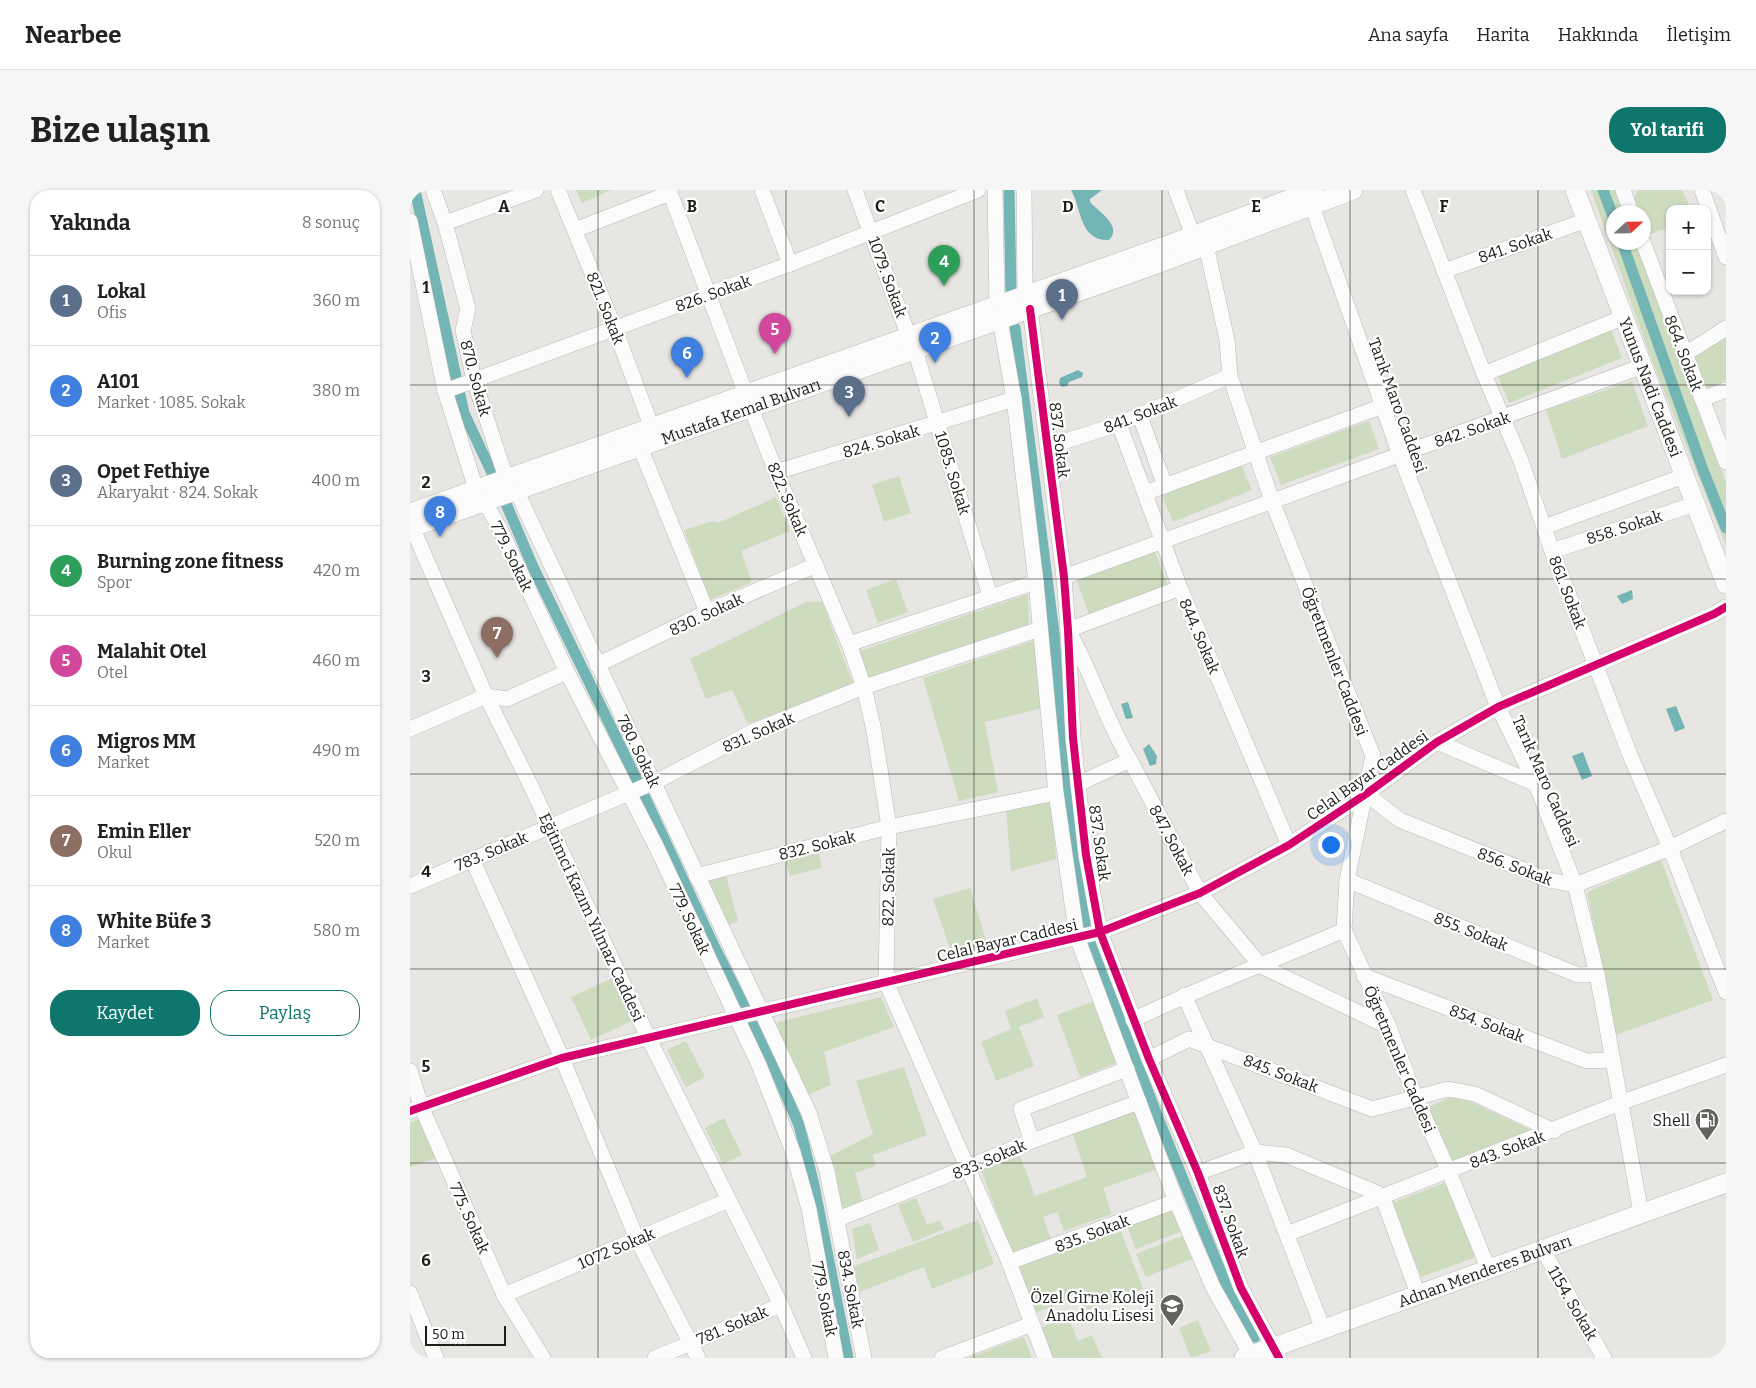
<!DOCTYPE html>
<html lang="tr">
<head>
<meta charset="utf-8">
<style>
  body { margin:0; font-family:Bitter,serif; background:#f6f6f6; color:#222 }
  .controls { position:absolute; right:15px; top:15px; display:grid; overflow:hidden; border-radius:10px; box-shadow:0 1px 4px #0004 }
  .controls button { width:45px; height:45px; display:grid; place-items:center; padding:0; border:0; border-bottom:1px solid #e0e0e0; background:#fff; color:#222; font:25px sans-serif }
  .compass { position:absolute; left:1196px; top:15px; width:45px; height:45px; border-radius:50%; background:#fff; box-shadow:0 1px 4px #0004; rotate:68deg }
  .scale { position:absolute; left:15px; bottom:12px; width:81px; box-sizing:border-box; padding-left:5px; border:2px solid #1c1c19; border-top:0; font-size:14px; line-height:18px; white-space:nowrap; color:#1c1c19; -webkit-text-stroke:4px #fff; paint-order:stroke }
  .you { position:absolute; left:920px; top:654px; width:18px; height:18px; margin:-12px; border:4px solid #fff; border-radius:50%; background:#1a73e8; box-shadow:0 0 0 8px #1a73e833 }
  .badge { display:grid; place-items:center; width:32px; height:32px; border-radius:50%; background:#0f766e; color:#fff; font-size:16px; font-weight:700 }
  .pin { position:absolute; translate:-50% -41px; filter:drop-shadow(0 1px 2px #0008) }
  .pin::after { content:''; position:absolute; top:26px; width:18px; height:15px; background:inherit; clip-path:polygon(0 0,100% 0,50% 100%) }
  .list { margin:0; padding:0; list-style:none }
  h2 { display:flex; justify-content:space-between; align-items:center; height:65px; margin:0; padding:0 20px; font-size:21px }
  h2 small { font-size:16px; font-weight:400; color:#767676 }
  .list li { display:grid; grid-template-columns:32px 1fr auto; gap:15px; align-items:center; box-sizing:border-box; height:90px; padding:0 20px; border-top:1px solid #e0e0e0 }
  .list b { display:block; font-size:19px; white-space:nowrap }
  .list p { margin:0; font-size:16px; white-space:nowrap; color:#767676 }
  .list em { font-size:16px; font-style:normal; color:#767676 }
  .actions { display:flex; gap:10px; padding:15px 20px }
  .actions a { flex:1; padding:11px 0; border:1px solid #0f766e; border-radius:20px; text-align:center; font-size:18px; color:#0f766e }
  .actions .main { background:#0f766e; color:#fff }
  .map { position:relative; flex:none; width:1316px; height:1168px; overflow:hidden; border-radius:20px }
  header { display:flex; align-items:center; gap:30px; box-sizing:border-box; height:70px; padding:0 25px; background:#fff; border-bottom:1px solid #e0e0e0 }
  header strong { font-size:24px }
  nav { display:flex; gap:28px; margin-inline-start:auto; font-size:18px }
  .intro { display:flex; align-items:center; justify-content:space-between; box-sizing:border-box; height:120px; padding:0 30px }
  h1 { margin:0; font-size:35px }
  .button { padding:12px 22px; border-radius:20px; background:#0f766e; color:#fff; font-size:18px; font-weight:700 }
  main { display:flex; gap:30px; padding:0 30px }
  aside { flex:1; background:#fff; border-radius:20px; box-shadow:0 1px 4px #0004 }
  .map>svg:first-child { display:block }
</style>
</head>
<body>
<header>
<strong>Nearbee</strong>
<nav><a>Ana sayfa</a><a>Harita</a><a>Hakkında</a><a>İletişim</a></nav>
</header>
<div class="intro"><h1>Bize ulaşın</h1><a class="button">Yol tarifi</a></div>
<main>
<aside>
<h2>Yakında<small>8 sonuç</small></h2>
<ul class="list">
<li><span class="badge" style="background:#5c6f8a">1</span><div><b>Lokal</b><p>Ofis</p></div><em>360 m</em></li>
<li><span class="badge" style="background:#3f7fe0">2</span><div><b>A101</b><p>Market · 1085. Sokak</p></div><em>380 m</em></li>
<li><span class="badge" style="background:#5c6f8a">3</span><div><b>Opet Fethiye</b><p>Akaryakıt · 824. Sokak</p></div><em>400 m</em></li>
<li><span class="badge" style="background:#2e9e5b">4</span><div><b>Burning zone fitness</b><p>Spor</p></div><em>420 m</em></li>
<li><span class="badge" style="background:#d1479c">5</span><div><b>Malahit Otel</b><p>Otel</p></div><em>460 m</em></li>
<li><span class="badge" style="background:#3f7fe0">6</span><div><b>Migros MM</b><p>Market</p></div><em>490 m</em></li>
<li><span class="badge" style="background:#8d6e63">7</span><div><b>Emin Eller</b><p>Okul</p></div><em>520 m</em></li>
<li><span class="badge" style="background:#3f7fe0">8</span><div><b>White Büfe 3</b><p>Market</p></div><em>580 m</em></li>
</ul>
<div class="actions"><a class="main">Kaydet</a><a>Paylaş</a></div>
</aside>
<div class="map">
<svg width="1316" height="1168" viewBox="0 0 1316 1168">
  <rect width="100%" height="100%" fill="#e7e6e2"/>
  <!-- green -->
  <g fill="#cddcbf">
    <polygon points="166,0 201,0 172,13"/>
    <polygon points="1181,0 1205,0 1213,22 1204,22 1204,52 1225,53 1316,292 1316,356 1241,168"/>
    <polygon points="1228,0 1272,0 1281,19 1260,19 1260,37 1240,44 1234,31 1234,22 1229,22 1223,10"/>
    <polygon points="1201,139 1212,168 1099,213 1087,184"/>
    <polygon points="1316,147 1316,191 1297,198 1284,166"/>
    <polygon points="1222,191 1238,236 1152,269 1136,220"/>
    <polygon points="959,231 969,259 871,295 860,267"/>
    <polygon points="831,274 842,300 763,332 752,305"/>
    <polygon points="489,286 501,323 474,332 462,295"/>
    <polygon points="366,307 380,341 331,361 342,392 300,410 274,340 303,331 308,333"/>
    <polygon points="744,359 758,396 679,425 666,388"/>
    <polygon points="486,389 498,422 468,433 456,400"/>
    <polygon points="618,404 619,435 456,489 450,461"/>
    <polygon points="412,411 443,494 338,534 322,500 296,509 280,469 396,412"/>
    <polygon points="628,449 633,518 575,532 588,602 549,611 513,488"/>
    <polygon points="641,611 646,669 601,681 596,619"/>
    <polygon points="408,660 412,678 380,686 375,669"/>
    <polygon points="1251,670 1303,810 1206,845 1177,702"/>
    <polygon points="316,686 328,731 315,737 296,690"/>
    <polygon points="560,698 577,754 542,764 523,709"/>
    <polygon points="205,787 224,830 181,850 161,807"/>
    <polygon points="471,807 484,837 414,862 421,895 397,905 364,840 368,832"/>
    <polygon points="627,808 634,827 609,837 624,876 586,891 571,852 601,839 595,821"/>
    <polygon points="684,811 707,873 670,887 647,825"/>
    <polygon points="276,851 295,887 276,897 257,860"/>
    <polygon points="494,877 517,945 463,965 465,976 445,983 453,1012 430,1020 418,967 463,944 446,891"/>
    <polygon points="1046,905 1121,940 1124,946 1042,975 1018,917"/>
    <polygon points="727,918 748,979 693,998 702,1024 654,1041 647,1022 633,1027 641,1049 602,1063 571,980 610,966 625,1006 677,987 662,941"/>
    <polygon points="12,928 26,968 0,977 0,933"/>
    <polygon points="314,928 332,965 313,974 295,938"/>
    <polygon points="1036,992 1066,1067 1011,1087 982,1013"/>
    <polygon points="506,1008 517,1035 530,1030 534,1039 503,1052 488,1015"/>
    <polygon points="763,1018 772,1041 726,1059 717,1036"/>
    <polygon points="568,1030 584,1074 522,1099 514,1077 447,1103 442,1077"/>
    <polygon points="460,1033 469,1060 447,1069 442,1039"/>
    <polygon points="709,1036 733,1099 675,1121 669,1106 625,1123 607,1074"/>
    <polygon points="772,1046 782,1069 736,1087 726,1064"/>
    <polygon points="658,1127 668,1151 682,1145 692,1168 639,1168 627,1139"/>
    <polygon points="788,1130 801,1161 781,1168 769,1138"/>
    <polygon points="614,1147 622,1168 558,1168"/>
  </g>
  <!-- water -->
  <g fill="#73b4b5">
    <path d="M661,0H692L680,9V12C689,22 713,36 699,50C669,51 672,19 661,0Z"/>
    <polygon points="668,180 673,183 672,187 659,192 657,196 652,197 649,193 650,188"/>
    <polygon points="1222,400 1223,409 1212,414 1207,406"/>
    <polygon points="718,512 723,528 716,529 711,514"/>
    <polygon points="1266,516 1275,538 1265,542 1256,519"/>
    <polygon points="739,554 747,566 746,574 740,576 733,559"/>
    <polygon points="1173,562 1182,586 1172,590 1162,566"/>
  </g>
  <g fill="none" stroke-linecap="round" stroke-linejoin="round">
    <!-- canal -->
    <g stroke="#73b4b5" stroke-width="11">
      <polyline points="5,0 54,223 82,283"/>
      <polyline points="599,0 601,100"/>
      <polyline points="1193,0 1204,29"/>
      <polyline points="1212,52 1293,280 1316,338"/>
      <polyline points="605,138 644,443 651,546 662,651 682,755 746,923 814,1090 845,1147"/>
      <polyline points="97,316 123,377 222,580 304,756 361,870 389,935 404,995 438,1168"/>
    </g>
    <defs>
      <g id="minor">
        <polyline points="23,0 35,33 58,119 53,140 64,190 96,288"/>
        <polyline points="148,0 205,139 242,238"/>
        <polyline points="259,0 336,204"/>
        <polyline points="352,0 380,74"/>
        <polyline points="445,0 499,147"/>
        <polyline points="585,0 587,115"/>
        <polyline points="614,0 615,104"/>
        <polyline points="766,0 783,46"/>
        <polyline points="1003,0 1074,184 1111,271 1142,361 1220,565 1260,658 1316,802"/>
        <polyline points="1213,0 1221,22"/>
        <polyline points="1292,0 1316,67"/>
        <polyline points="902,16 990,265 1088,517 1126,594 1165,695 1187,784 1231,1023"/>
        <polyline points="0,31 35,201 66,299"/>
        <polyline points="35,33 126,0"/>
        <polyline points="165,40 260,3"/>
        <polyline points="1233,52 1316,272"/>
        <polyline points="796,55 817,150 820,186 862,311 963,566 937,690 934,740 979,837 1005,906 1039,982 1078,1078"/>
        <polyline points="1034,81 1177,30"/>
        <polyline points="620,119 654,387 658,440 663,548 668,594 676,665 690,742 739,869 788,983 831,1098 869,1168"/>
        <polyline points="590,130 604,209 626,392 646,603 667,747 766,1011 803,1097 841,1165"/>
        <polyline points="505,160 580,406"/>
        <polyline points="1274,165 1316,138"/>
        <polyline points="1074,184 1214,127"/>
        <polyline points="35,201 380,74 568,0"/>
        <polyline points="1292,209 1316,200"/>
        <polyline points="341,218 366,282 439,454 454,497 464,541 479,637 476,792 599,1072 635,1168"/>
        <polyline points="730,226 755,296"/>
        <polyline points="709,234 770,398 879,655"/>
        <polyline points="230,257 297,422"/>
        <polyline points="637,257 709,234 820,186"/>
        <polyline points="366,282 604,209"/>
        <polyline points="106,300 399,923 417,981 454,1168"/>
        <polyline points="735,303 973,216"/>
        <polyline points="75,312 91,341 157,482 246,656 349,875 383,962 399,1019 426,1168"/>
        <polyline points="2,337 76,506 120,594 239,849 371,1115 394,1168"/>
        <polyline points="1134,337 1274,286"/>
        <polyline points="1142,361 1285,314"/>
        <polyline points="654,387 1233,176"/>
        <polyline points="439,454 626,392"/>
        <polyline points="187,475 297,422 406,375"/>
        <polyline points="0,539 76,506 97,509 157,482"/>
        <polyline points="1027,552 1126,594"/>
        <path d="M720,570C695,529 682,482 658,440L770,398"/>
        <polyline points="668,594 720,570 790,703 851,776 979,837"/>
        <polyline points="956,604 990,630 1139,690 1165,695 1260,658 1316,631"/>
        <polyline points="62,669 152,868 227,1049 288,1168"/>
        <polyline points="286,686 479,637 646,603"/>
        <polyline points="937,690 1168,785 1187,784"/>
        <polyline points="0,696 245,592 346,540 454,497 630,439"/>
        <polyline points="954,786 1177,871 1202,870"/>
        <polyline points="774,805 845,962 913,1139"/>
        <path d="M723,830C792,796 864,771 934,740"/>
        <polyline points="739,869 779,849 962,919 1038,899 1065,904 1144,941"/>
        <polyline points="0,881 11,916 94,1105 133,1168"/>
        <polyline points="0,921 152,868 690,742 790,703 879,655 956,604 1027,552 1088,517 1304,424 1316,417"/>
        <polyline points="622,951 729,912"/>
        <polyline points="788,983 845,962 876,965 967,1003 973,1008 1008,1104"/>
        <polyline points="428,1029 622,951 611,919 717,879"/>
        <polyline points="877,1044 1210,913 1316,875"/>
        <polyline points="1132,1058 1194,1168"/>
        <polyline points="599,1072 766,1011"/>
        <polyline points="0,1103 26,1168"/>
        <polyline points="94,1105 319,1010"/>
        <polyline points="245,1168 371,1115"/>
        <polyline points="532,1168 622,1134"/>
      </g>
      <g id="major">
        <path id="s1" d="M1165,0L1316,394"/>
        <polyline points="0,323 758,55 904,0"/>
        <path id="s2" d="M0,338L744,75L943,0"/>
        <path id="s3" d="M834,1168L1316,993"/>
      </g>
    </defs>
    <!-- minor casing -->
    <use href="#minor" stroke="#bab9b6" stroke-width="16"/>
    <!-- major casing -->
    <use href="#major" stroke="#bab9b6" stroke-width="20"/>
    <!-- minor -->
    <use href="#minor" stroke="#fbfbfb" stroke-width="15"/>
    <!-- major -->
    <use href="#major" stroke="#fbfbfb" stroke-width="19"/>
    <defs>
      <g id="cycleway">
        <polyline points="620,119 654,387 658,440 663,548 668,594 676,665 690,742 739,869 788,983 831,1098 869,1168"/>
        <polyline points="0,921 152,868 690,742 790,703 879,655 956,604 1027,552 1088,517 1304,424 1316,417"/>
      </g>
    </defs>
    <!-- cycleway casing -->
    <use href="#cycleway" stroke="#fff" stroke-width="11"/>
    <!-- cycleway -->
    <use href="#cycleway" stroke="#d6006c" stroke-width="8"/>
  </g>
  <!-- grid -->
  <path fill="none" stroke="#1c1c19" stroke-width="1" stroke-opacity="0.55" d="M188,0V1168M376,0V1168M564,0V1168M752,0V1168M940,0V1168M1128,0V1168M0,195H1316M0,389H1316M0,584H1316M0,779H1316M0,973H1316"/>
  <!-- icons -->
  <defs>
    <symbol id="fuel-pin" viewBox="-11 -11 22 30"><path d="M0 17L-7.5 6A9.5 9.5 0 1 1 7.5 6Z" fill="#63635f" stroke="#fff"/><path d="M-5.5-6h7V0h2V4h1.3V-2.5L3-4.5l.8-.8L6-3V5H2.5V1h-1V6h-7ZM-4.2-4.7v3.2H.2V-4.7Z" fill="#fff"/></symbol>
    <symbol id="school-pin" viewBox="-11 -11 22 30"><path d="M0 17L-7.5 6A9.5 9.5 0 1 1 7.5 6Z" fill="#63635f" stroke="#fff"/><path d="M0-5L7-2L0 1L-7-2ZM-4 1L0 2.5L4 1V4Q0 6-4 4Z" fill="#fff"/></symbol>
  </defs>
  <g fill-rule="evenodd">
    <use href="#fuel-pin" x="1283" y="916" width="28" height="38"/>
    <use href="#school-pin" x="748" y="1102" width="28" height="38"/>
  </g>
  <g text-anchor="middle" stroke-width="4.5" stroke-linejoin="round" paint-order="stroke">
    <!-- street labels -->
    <g font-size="16" fill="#1c1c19" stroke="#fff">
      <text transform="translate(1105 55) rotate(-19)" y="6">841. Sokak</text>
      <text transform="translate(478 87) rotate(70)" y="6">1079. Sokak</text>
      <text transform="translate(303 103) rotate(-20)" y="6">826. Sokak</text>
      <text transform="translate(196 118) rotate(68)" y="6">821. Sokak</text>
      <text transform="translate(1274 163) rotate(69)" y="6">864. Sokak</text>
      <text transform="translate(66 188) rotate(75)" y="6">870. Sokak</text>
      <text dy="6" stroke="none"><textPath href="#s1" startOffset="211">Yunus Nadi Caddesi</textPath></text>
      <text transform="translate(988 215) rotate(70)" y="6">Tarık Maro Caddesi</text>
      <text dy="6" stroke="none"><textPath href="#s2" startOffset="351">Mustafa Kemal Bulvarı</textPath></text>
      <text transform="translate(730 224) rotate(-21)" y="6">841. Sokak</text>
      <text transform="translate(1062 239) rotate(-19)" y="6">842. Sokak</text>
      <text transform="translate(650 250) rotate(83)" y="6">837. Sokak</text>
      <text transform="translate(471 251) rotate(-17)" y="6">824. Sokak</text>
      <text transform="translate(543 283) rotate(73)" y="6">1085. Sokak</text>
      <text transform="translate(378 309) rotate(67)" y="6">822. Sokak</text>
      <text transform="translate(1214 337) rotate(-18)" y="6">858. Sokak</text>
      <text transform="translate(102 366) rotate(64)" y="6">779. Sokak</text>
      <text transform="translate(1158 402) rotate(69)" y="6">861. Sokak</text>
      <text transform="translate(296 424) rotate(-25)" y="6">830. Sokak</text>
      <text transform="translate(790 446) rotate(67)" y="6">844. Sokak</text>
      <text transform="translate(925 471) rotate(69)" y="6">Öğretmenler Caddesi</text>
      <text transform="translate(348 542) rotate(-24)" y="6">831. Sokak</text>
      <text transform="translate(229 561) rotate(64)" y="6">780. Sokak</text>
      <text transform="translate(957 585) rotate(-35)" y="6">Celal Bayar Caddesi</text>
      <text transform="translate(1136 591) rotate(66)" y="6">Tarık Maro Caddesi</text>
      <text transform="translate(762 650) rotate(62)" y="6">847. Sokak</text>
      <text transform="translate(690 653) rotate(82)" y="6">837. Sokak</text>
      <text transform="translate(407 655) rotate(-14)" y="6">832. Sokak</text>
      <text transform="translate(81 661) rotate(-23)" y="6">783. Sokak</text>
      <text transform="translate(1105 676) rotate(21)" y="6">856. Sokak</text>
      <text transform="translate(478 697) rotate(-89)" y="6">822. Sokak</text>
      <text transform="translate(182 727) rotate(65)" y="6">Eğitimci Kazım Yılmaz Caddesi</text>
      <text transform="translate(280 729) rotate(65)" y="6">779. Sokak</text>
      <text transform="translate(1061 741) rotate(22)" y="6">855. Sokak</text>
      <text transform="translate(597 750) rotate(-13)" y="6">Celal Bayar Caddesi</text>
      <text transform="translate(1077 833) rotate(21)" y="6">854. Sokak</text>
      <text transform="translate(990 869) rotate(67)" y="6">Öğretmenler Caddesi</text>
      <text transform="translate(871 883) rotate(21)" y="6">845. Sokak</text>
      <text transform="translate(1097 959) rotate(-21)" y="6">843. Sokak</text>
      <text transform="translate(579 969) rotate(-23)" y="6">833. Sokak</text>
      <text transform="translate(60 1028) rotate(66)" y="6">775. Sokak</text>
      <text transform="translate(821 1031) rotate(70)" y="6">837. Sokak</text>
      <text transform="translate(682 1043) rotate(-21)" y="6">835. Sokak</text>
      <text transform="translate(206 1058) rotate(-23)" y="6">1072 Sokak</text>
      <text dy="6" stroke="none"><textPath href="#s3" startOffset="256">Adnan Menderes Bulvarı</textPath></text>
      <text transform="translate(441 1099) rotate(79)" y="6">834. Sokak</text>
      <text transform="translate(415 1109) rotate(79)" y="6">779. Sokak</text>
      <text transform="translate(1163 1113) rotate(60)" y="6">1154. Sokak</text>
      <text transform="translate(322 1135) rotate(-23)" y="6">781. Sokak</text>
    </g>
    <!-- poi labels -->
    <g font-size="16" fill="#1c1c19" stroke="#fff" text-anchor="end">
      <text x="1280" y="936">Shell</text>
      <text x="744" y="1113">Özel Girne Koleji<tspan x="744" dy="18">Anadolu Lisesi</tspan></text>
    </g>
  </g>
  <g font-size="16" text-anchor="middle" font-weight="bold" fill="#1c1c19" stroke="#fff" stroke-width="4.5" stroke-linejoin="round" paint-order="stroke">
    <text x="94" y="22">A</text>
    <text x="282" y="22">B</text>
    <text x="470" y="22">C</text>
    <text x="658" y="22">D</text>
    <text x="846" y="22">E</text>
    <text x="1034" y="22">F</text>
    <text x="16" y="103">1</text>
    <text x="16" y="298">2</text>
    <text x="16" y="492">3</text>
    <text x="16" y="687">4</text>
    <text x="16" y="882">5</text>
    <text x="16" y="1076">6</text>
  </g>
</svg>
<div class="controls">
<button>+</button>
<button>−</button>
</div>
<svg class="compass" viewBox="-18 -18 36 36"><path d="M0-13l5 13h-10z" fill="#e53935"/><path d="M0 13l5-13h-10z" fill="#767676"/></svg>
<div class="scale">50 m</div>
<div class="you"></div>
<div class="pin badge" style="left:652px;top:130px;background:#5c6f8a">1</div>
<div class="pin badge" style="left:525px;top:173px;background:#3f7fe0">2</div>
<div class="pin badge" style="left:439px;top:227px;background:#5c6f8a">3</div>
<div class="pin badge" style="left:534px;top:96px;background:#2e9e5b">4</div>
<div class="pin badge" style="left:365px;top:164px;background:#d1479c">5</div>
<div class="pin badge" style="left:277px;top:188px;background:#3f7fe0">6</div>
<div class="pin badge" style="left:87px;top:468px;background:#8d6e63">7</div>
<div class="pin badge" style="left:30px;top:347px;background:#3f7fe0">8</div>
</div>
</main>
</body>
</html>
